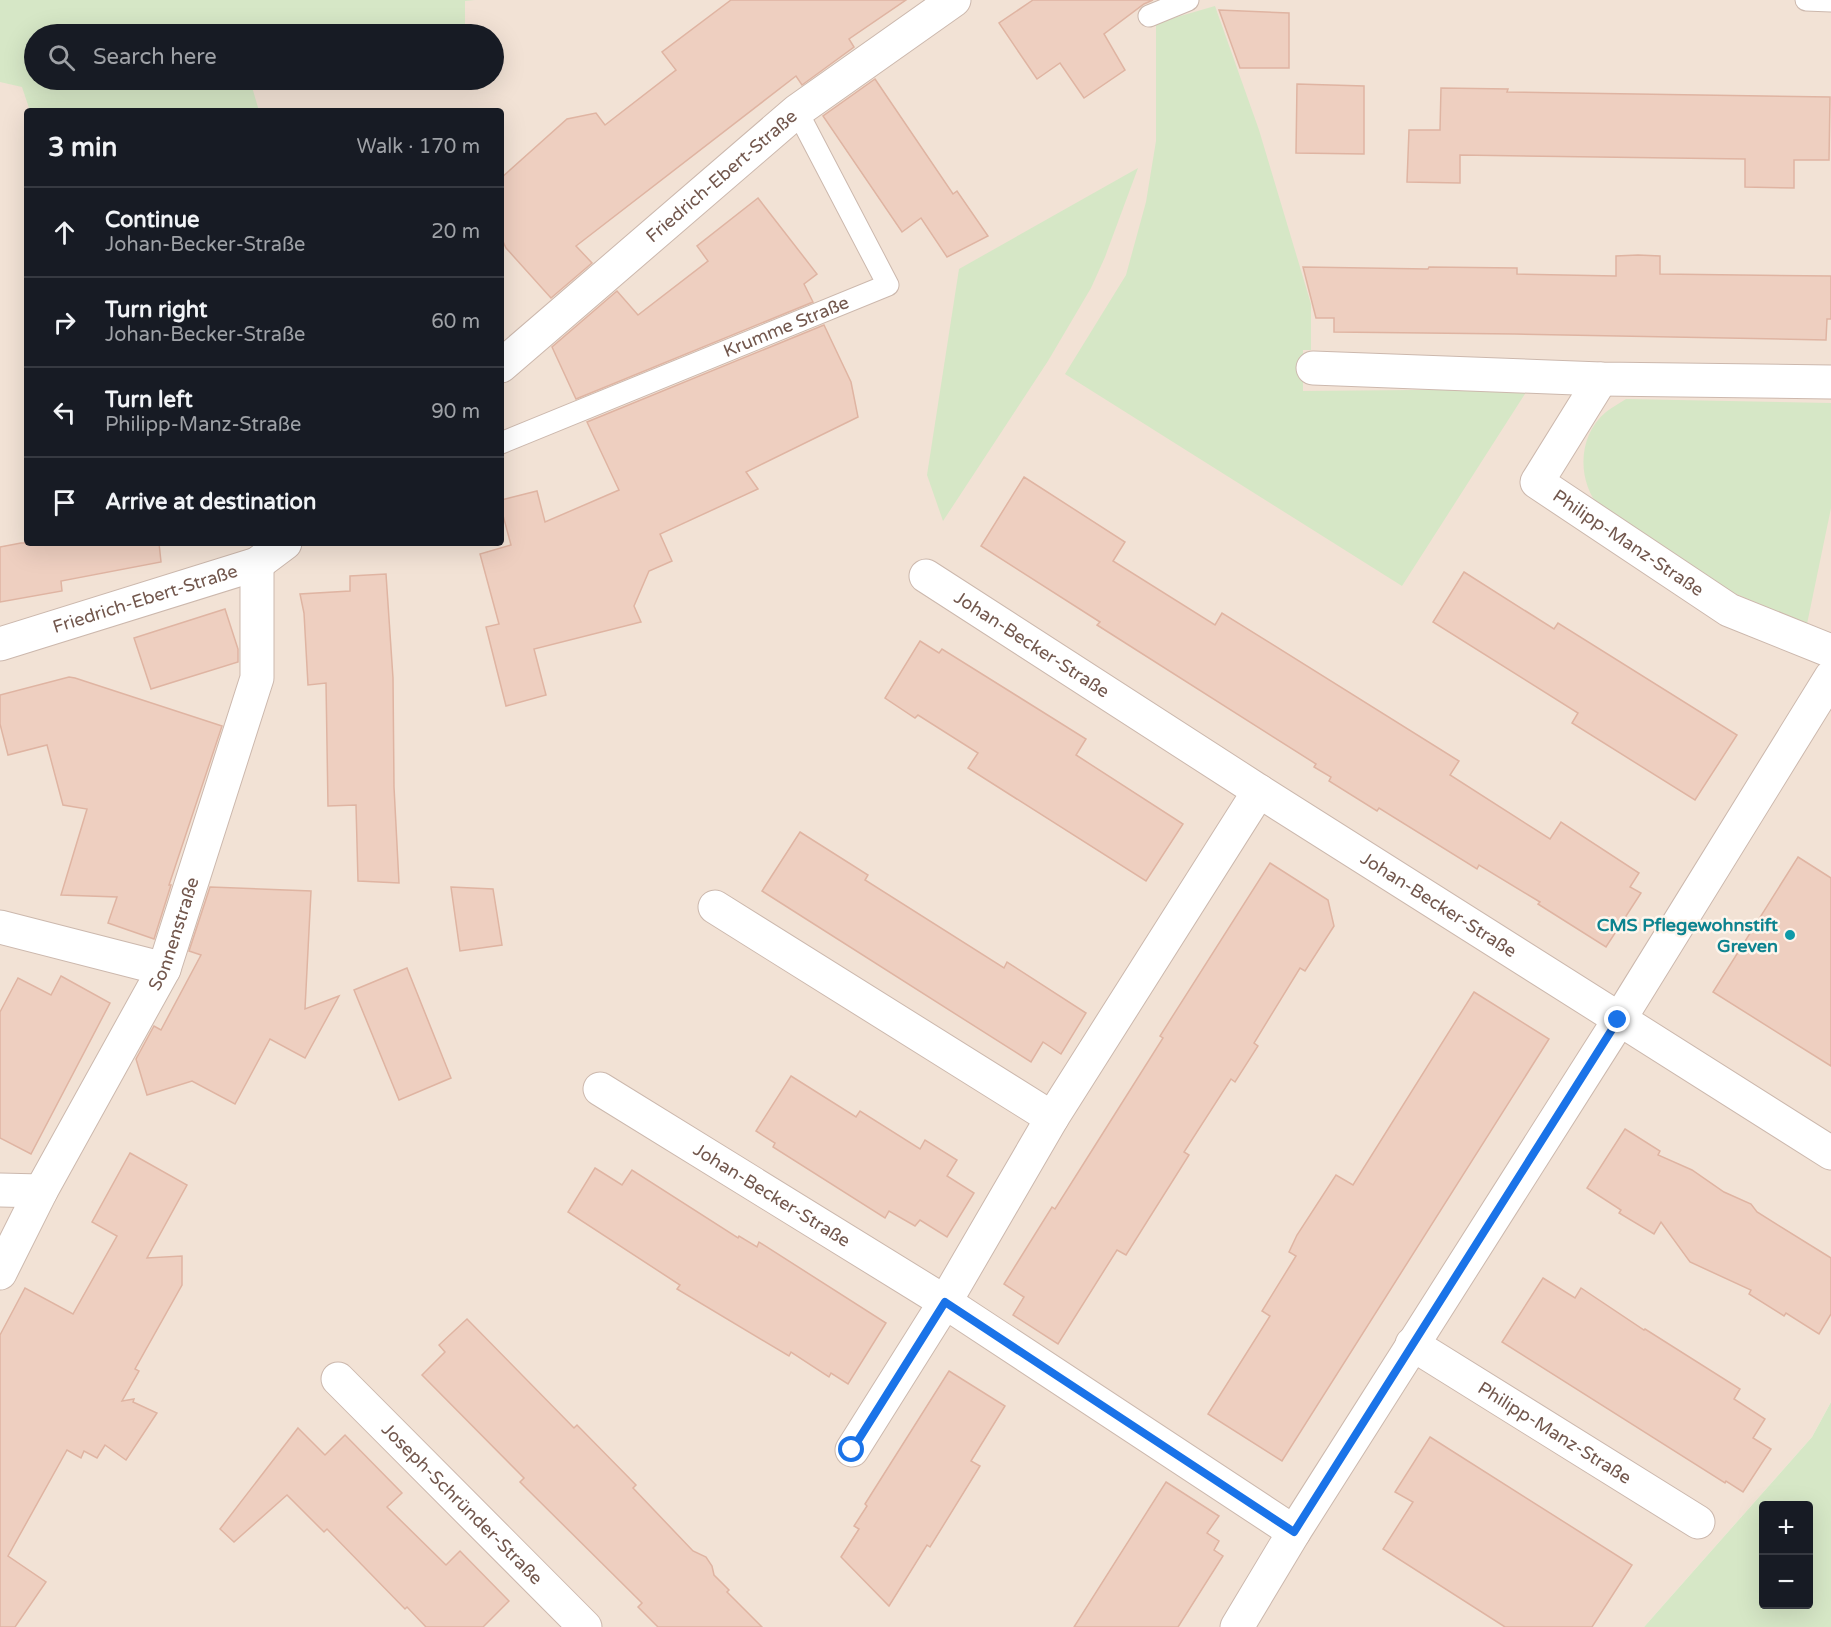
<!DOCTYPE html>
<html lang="en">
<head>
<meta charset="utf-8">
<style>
  body { margin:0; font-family:"Varela Round",sans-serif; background:#242831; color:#f1f3f6 }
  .controls { position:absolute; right:18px; bottom:18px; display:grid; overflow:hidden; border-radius:6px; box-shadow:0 6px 24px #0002 }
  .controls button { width:54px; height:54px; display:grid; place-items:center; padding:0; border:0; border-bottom:2px solid #363941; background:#171b24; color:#f1f3f6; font:30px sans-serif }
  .stop { position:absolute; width:18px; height:18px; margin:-14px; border:4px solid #1a73e8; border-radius:50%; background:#fff }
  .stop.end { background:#1a73e8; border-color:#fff; box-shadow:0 2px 6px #0008 }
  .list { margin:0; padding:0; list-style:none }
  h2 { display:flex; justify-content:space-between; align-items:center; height:78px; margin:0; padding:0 24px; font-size:26px }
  h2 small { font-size:20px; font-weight:400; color:#9ea1a6 }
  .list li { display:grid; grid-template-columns:39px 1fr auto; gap:18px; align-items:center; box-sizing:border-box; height:90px; padding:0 24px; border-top:2px solid #363941 }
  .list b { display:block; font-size:22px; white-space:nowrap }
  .list p { margin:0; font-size:20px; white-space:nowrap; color:#9ea1a6 }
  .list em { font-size:20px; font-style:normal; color:#9ea1a6 }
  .icon { flex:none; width:33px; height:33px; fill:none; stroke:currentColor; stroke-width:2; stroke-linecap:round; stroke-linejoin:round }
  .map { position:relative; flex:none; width:1831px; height:1627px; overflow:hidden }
  .search { position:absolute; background:#171b24; box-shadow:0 6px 24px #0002; left:24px; top:24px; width:480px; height:66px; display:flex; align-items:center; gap:15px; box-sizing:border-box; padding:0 21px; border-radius:33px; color:#9ea1a6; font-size:22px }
  .panel { position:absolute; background:#171b24; box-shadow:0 6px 24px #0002; left:24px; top:108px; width:480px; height:438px; border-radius:6px }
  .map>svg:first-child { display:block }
</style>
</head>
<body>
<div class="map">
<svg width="1831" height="1627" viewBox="0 0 1831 1627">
  <rect width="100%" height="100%" fill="#fbf1e6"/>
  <!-- residential -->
  <path fill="#f2e2d5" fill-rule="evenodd" d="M0,0H1831V1402L1812,1437L1644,1627H0ZM34,34H494V80H34ZM27,111H501V543H27Z"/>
  <!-- green -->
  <g fill="#d6e7c6" fill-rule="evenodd">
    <polygon points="0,0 475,0 465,1 465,34 34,34 34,80 250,80 259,111 30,111 22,87 0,82"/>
    <polygon points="1215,6 1259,130 1311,304 1311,350 1303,350 1303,391 1528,389 1402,586 1065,374 1126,275 1146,202 1156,141 1156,23"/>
    <polygon points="1138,168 1105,257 1091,288 1048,361 943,521 927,475 959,269"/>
    <path d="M1626,399L1831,403V508L1807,624L1729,591L1600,508C1577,481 1577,436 1606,412C1612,407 1620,403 1626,399Z"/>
    <path d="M1831,1402V1627H1644L1812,1437ZM1764,1506H1808V1604H1764Z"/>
  </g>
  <!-- building -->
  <g fill="#eecfc0" stroke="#dfb4a2" stroke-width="1.5">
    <polygon points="731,0 906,0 849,39 854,47 802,85 796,76 576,246 592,263 551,298 506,248 501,237 501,178 567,119 596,113 605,125 676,70 662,52"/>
    <polygon points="1033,0 1153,0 1144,4 1104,34 1125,70 1084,98 1060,63 1037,79 999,23"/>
    <polygon points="1219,10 1289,13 1289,68 1240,68"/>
    <polygon points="875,79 953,194 957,191 988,236 947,257 921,218 902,232 823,116"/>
    <polygon points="1297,84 1364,86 1364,154 1296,153"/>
    <polygon points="1441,88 1508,89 1507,92 1830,97 1829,160 1794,160 1794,188 1745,187 1745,159 1460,155 1460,183 1407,182 1409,130 1440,130"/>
    <polygon points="758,198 817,274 804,284 813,302 576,399 552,347 617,291 638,315 708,261 697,246"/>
    <polygon points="1638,255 1660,256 1660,274 1831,276 1831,319 1827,319 1826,340 1515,334 1334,332 1334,318 1316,318 1303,267 1428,269 1429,267 1517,268 1517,274 1616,276 1616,256"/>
    <polygon points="824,325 851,382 858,417 746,472 758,489 660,534 672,561 649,571 634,606 641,622 534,649 546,695 506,706 486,627 499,624 480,554 511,545 501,508 501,500 537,491 545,522 619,490 587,422"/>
    <polygon points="1024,477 1125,542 1113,561 1215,625 1222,613 1459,761 1450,775 1550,839 1561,822 1639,873 1630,887 1641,893 1606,947 1538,904 1540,902 1479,865 1477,869 1379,808 1377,811 1329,781 1331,777 1314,767 1316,764 1097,625 1100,622 981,546"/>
    <polygon points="21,543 159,543 161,562 61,581 62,591 0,602 0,547"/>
    <polygon points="1464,572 1554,629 1558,623 1737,735 1695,800 1572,723 1578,713 1433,622"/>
    <polygon points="386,574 393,678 394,787 399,883 358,881 356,805 328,806 326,683 308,685 304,613 300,594 350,591 350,576"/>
    <polygon points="225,609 238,649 238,662 151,689 134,638"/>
    <polygon points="920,641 939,653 942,649 1086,739 1076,755 1183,824 1146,881 968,768 978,753 918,715 915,718 885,698"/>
    <polygon points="69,677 75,678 222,726 169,885 171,885 154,939 108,923 117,897 61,895 87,809 63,805 47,745 8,755 0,724 0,695"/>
    <polygon points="800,832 868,875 865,880 1004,968 1007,962 1086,1013 1061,1054 1043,1042 1031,1062 762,891"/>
    <polygon points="1798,857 1831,878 1831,1066 1713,992"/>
    <polygon points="1270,863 1328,900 1334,926 1305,971 1300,968 1254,1043 1258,1046 1235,1082 1231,1079 1184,1152 1189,1155 1126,1255 1117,1250 1058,1344 1013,1315 1024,1297 1004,1284 1052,1207 1055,1209 1096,1144 1163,1038 1160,1036"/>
    <polygon points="210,887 311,891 305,1009 339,996 305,1058 270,1039 235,1104 192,1081 147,1095 136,1059 154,1026 161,1030 201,955 189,951"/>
    <polygon points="451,887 493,889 502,945 460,951"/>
    <polygon points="407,968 451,1078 399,1100 354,990"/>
    <polygon points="61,976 110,1003 31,1154 0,1138 0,1012 18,978 51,995"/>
    <polygon points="1474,992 1549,1039 1282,1461 1208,1414 1270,1316 1262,1311 1296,1256 1289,1252 1297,1235 1336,1175 1353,1185"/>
    <polygon points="791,1076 856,1117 860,1111 920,1149 925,1140 957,1160 947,1176 974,1193 947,1237 920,1220 915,1226 889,1211 885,1218 773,1147 775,1143 756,1131"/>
    <polygon points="1625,1129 1660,1151 1658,1155 1692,1170 1724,1192 1751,1204 1757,1212 1831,1258 1831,1314 1819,1334 1786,1313 1784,1316 1749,1294 1751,1290 1690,1262 1661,1222 1654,1234 1619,1213 1621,1210 1587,1188"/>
    <polygon points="130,1153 187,1185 147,1258 182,1256 182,1285 135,1369 139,1371 122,1401 134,1399 133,1402 157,1413 126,1460 105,1445 97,1458 84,1451 81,1458 67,1450 8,1556 46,1582 15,1627 0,1627 0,1335 25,1288 73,1314 117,1236 92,1222"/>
    <polygon points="595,1168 622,1185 632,1170 738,1238 739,1236 757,1247 759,1242 886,1323 848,1384 831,1373 829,1377 791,1352 789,1356 677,1289 680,1285 568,1212"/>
    <polygon points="1543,1278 1575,1298 1581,1288 1644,1330 1645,1329 1740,1389 1734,1399 1765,1419 1753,1438 1771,1449 1743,1492 1726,1481 1725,1483 1502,1342"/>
    <polygon points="467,1319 574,1428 577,1425 636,1485 633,1488 693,1551 706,1557 712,1566 714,1575 729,1590 727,1592 762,1627 658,1627 638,1607 642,1603 520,1482 524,1478 422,1375 445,1352 439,1345"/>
    <polygon points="949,1371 1005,1406 971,1461 980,1466 930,1547 927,1545 889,1606 841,1557 859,1529 854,1526 867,1506 865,1504"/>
    <polygon points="298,1428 325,1455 345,1435 402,1493 387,1507 446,1565 460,1551 509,1601 483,1627 426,1627 407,1607 405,1609 327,1529 324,1532 287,1495 234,1542 220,1529"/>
    <polygon points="1430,1437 1632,1565 1592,1627 1505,1627 1383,1549 1413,1502 1395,1492"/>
    <polygon points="1166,1482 1219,1516 1207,1533 1219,1541 1214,1550 1223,1556 1178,1627 1074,1627"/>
  </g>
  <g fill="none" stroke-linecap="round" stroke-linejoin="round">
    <defs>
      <g id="service">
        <polyline points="1806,0 1831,1"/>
        <polyline points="1149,16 1188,0"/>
        <path id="s1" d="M501,443L888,285L797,111"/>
      </g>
      <g id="minor">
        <path id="s2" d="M501,366L797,111L954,0"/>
        <polyline points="1313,368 1601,379 1831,382"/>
        <path id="s3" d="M1601,379L1537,482L1729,610L1831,651"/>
        <path id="s4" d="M926,576L1259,791L1831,1153"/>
        <path id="s5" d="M0,644L257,564L285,543"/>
        <polyline points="715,907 1052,1118"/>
        <polyline points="0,927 164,969"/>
        <path id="s6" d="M600,1089L945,1302L1294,1532"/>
        <polyline points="0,1190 41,1191"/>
        <path id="s7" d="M0,1273L41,1191L164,969L257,678V564"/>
        <path id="s8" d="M1412,1344L1698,1522"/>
        <path id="s9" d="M338,1379L585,1627"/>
        <polyline points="852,1450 945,1302 1052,1118 1259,791"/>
        <polyline points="1237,1627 1294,1532 1619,1020 1831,677"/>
      </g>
    </defs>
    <!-- service casing -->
    <use href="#service" stroke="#ccb8ad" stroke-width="23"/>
    <!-- minor casing -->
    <use href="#minor" stroke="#ccb8ad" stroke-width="35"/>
    <!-- service -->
    <use href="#service" stroke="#fff" stroke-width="21"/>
    <!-- minor -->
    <use href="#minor" stroke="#fff" stroke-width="33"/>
  </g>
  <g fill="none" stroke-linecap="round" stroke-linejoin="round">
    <!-- route -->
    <polyline stroke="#1a73e8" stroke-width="8" points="852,1450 945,1302 1294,1532 1618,1020"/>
  </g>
  <!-- markers -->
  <circle fill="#0f9aa8" stroke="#fef5ec" stroke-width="2" cx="1790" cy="935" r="6"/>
  <g text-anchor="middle" stroke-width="5" stroke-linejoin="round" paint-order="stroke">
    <!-- street labels -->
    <g font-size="18" fill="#72574d" stroke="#fef5ec">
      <text dy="6" stroke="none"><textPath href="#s2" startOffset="291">Friedrich-Ebert-Straße</textPath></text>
      <text dy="6" stroke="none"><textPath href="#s1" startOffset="308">Krumme Straße</textPath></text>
      <text dy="6" stroke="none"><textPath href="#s3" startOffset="231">Philipp-Manz-Straße</textPath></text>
      <text dy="6" stroke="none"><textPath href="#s5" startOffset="152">Friedrich-Ebert-Straße</textPath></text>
      <text dy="6" stroke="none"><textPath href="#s4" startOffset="126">Johan-Becker-Straße</textPath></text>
      <text dy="6" stroke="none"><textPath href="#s4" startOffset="609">Johan-Becker-Straße</textPath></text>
      <text dy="6" stroke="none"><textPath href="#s7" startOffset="382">Sonnenstraße</textPath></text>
      <text dy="6" stroke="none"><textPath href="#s6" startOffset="202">Johan-Becker-Straße</textPath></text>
      <text dy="6" stroke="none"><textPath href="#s8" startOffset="168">Philipp-Manz-Straße</textPath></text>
      <text dy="6" stroke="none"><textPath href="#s9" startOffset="176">Joseph-Schründer-Straße</textPath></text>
    </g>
    <!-- culture labels -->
    <g font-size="18" font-weight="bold" fill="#0d838f" stroke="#fef5ec" text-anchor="end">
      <text x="1778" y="931">CMS Pflegewohnstift<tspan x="1778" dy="21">Greven</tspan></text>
    </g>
  </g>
</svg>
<div class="controls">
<button>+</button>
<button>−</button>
</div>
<div class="stop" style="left:852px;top:1450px"></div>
<div class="stop end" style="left:1618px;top:1020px"></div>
<div class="search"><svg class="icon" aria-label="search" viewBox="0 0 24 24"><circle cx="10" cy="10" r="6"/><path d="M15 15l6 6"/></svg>Search here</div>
<section class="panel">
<h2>3 min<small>Walk · 170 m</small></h2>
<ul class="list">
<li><svg class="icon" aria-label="ahead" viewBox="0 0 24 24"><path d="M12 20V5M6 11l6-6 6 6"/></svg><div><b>Continue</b><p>Johan-Becker-Straße</p></div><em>20 m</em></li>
<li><svg class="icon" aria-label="right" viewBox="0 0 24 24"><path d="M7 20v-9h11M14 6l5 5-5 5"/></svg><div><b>Turn right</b><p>Johan-Becker-Straße</p></div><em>60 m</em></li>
<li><svg class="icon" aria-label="left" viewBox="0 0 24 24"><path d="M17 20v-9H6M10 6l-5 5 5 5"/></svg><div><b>Turn left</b><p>Philipp-Manz-Straße</p></div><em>90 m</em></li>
<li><svg class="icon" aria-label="arrive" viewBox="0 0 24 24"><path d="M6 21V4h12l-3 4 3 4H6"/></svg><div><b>Arrive at destination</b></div></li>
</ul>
</section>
</div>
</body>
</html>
